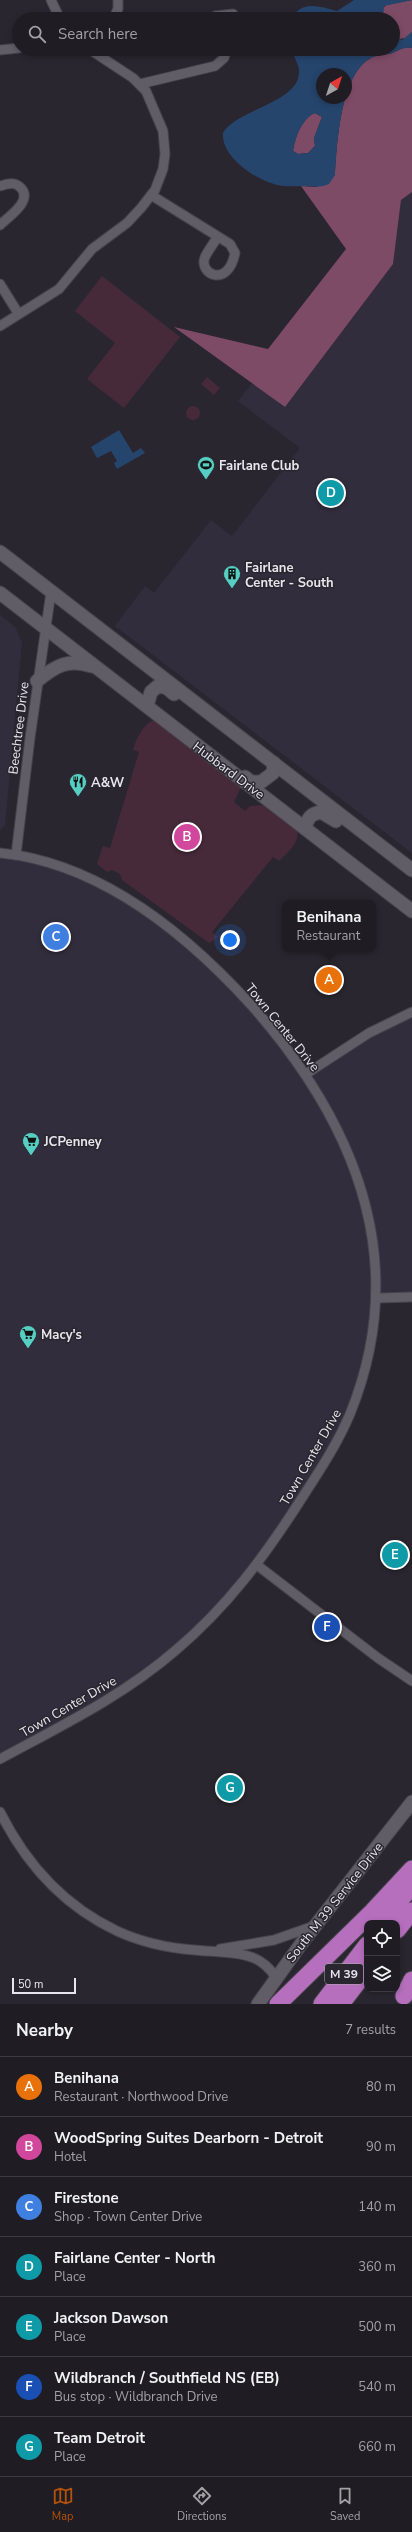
<!DOCTYPE html>
<html lang="en">
<head>
<meta charset="utf-8">
<style>
  body { margin:0; font-family:"Nunito Sans",sans-serif; background:#27252b; color:#f1f3f6 }
  .controls { position:absolute; right:12px; bottom:12px; display:grid; overflow:hidden; border-radius:8px; box-shadow:0 2px 6px #0003 }
  .controls button { width:36px; height:36px; display:grid; place-items:center; padding:0; border:0; border-bottom:1px solid #3c3a41; background:#1f1c23; color:#f1f3f6; font:20px sans-serif }
  .compass { position:absolute; left:316px; top:68px; width:36px; height:36px; border-radius:50%; background:#1f1c23; box-shadow:0 2px 6px #0003; rotate:39deg }
  .scale { position:absolute; left:12px; bottom:10px; width:64px; box-sizing:border-box; padding-left:4px; border:2px solid #e8e6ec; border-top:0; font-size:11px; line-height:14px; white-space:nowrap; color:#e8e6ec; -webkit-text-stroke:3px #29262f; paint-order:stroke }
  .you { position:absolute; left:230px; top:940px; width:14px; height:14px; margin:-10px; border:3px solid #fff; border-radius:50%; background:#1a73e8; box-shadow:0 0 0 6px #1a73e833 }
  .badge { display:grid; place-items:center; width:26px; height:26px; border-radius:50%; background:#b45309; color:#fff; font-size:13px; font-weight:700 }
  .pin { position:absolute; translate:-50% -50%; border:2px solid #fff; box-shadow:0 1px 4px #0006 }
  .popup { position:absolute; left:282px; top:900px; width:94px; height:52px; box-sizing:border-box; display:grid; place-content:center; border-radius:8px; background:#1f1c23; filter:drop-shadow(0 1px 3px #0005); font-size:13px; white-space:nowrap; color:#a1a1a6 }
  .popup b { font-size:15px; color:#f1f3f6 }
  .popup::after { content:''; position:absolute; left:50%; top:100%; margin-left:-8px; border:8px solid transparent; border-top-color:#1f1c23 }
  .list { margin:0; padding:0; list-style:none }
  h2 { display:flex; justify-content:space-between; align-items:center; height:52px; margin:0; padding:0 16px; font-size:17px }
  h2 small { font-size:13px; font-weight:400; color:#a1a1a6 }
  .list li { display:grid; grid-template-columns:26px 1fr auto; gap:12px; align-items:center; box-sizing:border-box; height:60px; padding:0 16px; border-top:1px solid #3c3a41 }
  .list b { display:block; font-size:15px; white-space:nowrap }
  .list p { margin:0; font-size:13px; white-space:nowrap; color:#a1a1a6 }
  .list em { font-size:13px; font-style:normal; color:#a1a1a6 }
  .icon { flex:none; width:22px; height:22px; fill:none; stroke:currentColor; stroke-width:2; stroke-linecap:round; stroke-linejoin:round }
  .map { position:relative; flex:none; width:412px; height:2004px; overflow:hidden }
  .search { position:absolute; background:#1f1c23; box-shadow:0 2px 6px #0003; left:12px; right:12px; top:12px; height:44px; display:flex; align-items:center; gap:10px; box-sizing:border-box; padding:0 14px; border-radius:22px; color:#a1a1a6; font-size:15px }
  .sheet { height:472px; background:#1f1c23 }
  nav { display:flex; justify-content:space-around; align-items:center; box-sizing:border-box; height:56px; border-top:1px solid #3c3a41; background:#1f1c23; font-size:11px; color:#a1a1a6 }
  nav a { display:grid; justify-items:center; gap:2px }
  nav .on { color:#b45309 }
  .map>svg:first-child { display:block }
</style>
</head>
<body>
<div class="map">
<svg width="412" height="2004" viewBox="0 0 412 2004">
  <rect width="100%" height="100%" fill="#29262f"/>
  <!-- built -->
  <g fill="#322d3c">
    <polygon points="412,192 412,853 115,626 145,586 154,593 211,520 232,536 300,448 238,401 253,382 285,407 393,264 401,200"/>
    <polygon points="0,615 15,627 22,642 5,825 0,830"/>
    <polygon points="0,853 16,855 115,890 216,969 306,1073 412,1012 412,1297 378,1298 376,1326 337,1441 235,1594 132,1684 0,1759"/>
  </g>
  <!-- green -->
  <g fill="#472a3a">
    <polygon points="102,276 180,337 124,408 87,379 115,343 75,311"/>
    <polygon points="207,377 220,388 214,395 201,384"/>
    <circle cx="193" cy="413" r="7"/>
    <path d="M154,720L241,787L234,802L245,811L250,806L264,805L297,830C301,842 287,853 279,861L273,857L212,932L218,937L209,943L122,880L120,874L112,870L107,872L97,864L103,846L110,848L139,752L133,750C136,739 143,724 154,720Z"/>
  </g>
  <!-- forest -->
  <g fill="#7e4b67">
    <polygon points="412,0 412,32 407,38 398,39 393,35 393,19 383,19 382,10 386,5"/>
    <path d="M412,48V192L401,200L393,264L285,407L174,327L268,349L346,249L301,186L316,187L335,175C337,145 340,74 371,58C376,55 383,55 389,54C397,52 403,46 412,48Z"/>
    <path d="M315,113L322,117L314,138L315,146L308,153L298,154L293,151C295,138 302,118 315,113Z"/>
  </g>
  <!-- water -->
  <g fill="#26456d" fill-rule="evenodd">
    <path d="M354,0H412L384,6L383,19H291C302,0 318,6 337,11Z"/>
    <path d="M412,32V48C403,46 397,52 389,54C383,55 376,55 371,58C340,74 337,145 335,175L329,184C320,188 314,186 305,186C296,186 286,187 277,185C256,180 221,157 223,133C235,110 298,103 299,73C300,65 293,57 292,49H393V35L402,40ZM322,74H346V98H322ZM315,113L322,117L314,138L315,146L308,153L298,154L293,151C295,138 302,118 315,113Z"/>
    <polygon points="119,430 133,453 141,448 145,453 117,469 114,463 117,461 111,451 97,458 91,447"/>
  </g>
  <g fill="none" stroke-linecap="round" stroke-linejoin="round">
    <defs>
      <g id="street">
        <polyline points="51,0 60,19"/>
        <polyline points="113,19 118,9 118,0"/>
        <polyline points="216,19 215,16 233,14 234,19"/>
        <polyline points="0,50 19,48"/>
        <polyline points="140,84 215,66 224,58 227,49"/>
        <path d="M0,186C8,184 15,181 21,188C33,201 8,217 0,225"/>
        <path d="M151,195L230,244L235,253C228,289 198,274 205,257C208,251 213,244 217,238"/>
        <polyline points="0,284 18,313"/>
        <polyline points="0,326 59,289 92,249 127,223 141,208 155,190 163,169 165,154 163,131 146,91 133,78 89,49"/>
        <path d="M0,853C101,863 186,933 252,1006C356,1124 412,1261 350,1414C337,1445 318,1473 300,1501C264,1557 227,1607 176,1650C123,1696 61,1726 0,1759"/>
        <polyline points="16,855 30,738 51,592"/>
        <polyline points="306,1074 369,1033 412,1012"/>
        <polyline points="378,1298 412,1297"/>
        <polyline points="257,1565 378,1658 412,1681"/>
        <path d="M0,1812C26,1864 64,1906 117,1931C141,1942 167,1948 194,1950C212,1952 234,1951 251,1957C261,1960 271,1969 276,1978"/>
        <polyline points="220,1949 274,1940 314,1926"/>
      </g>
      <g id="secondary">
        <polyline points="0,552 412,870"/>
        <polyline points="0,593 412,911"/>
        <path d="M37,681C55,666 69,658 91,666"/>
        <polyline points="147,706 151,692 158,686 167,688 174,694"/>
        <polyline points="245,777 251,782 261,782 273,773 274,763"/>
        <path d="M305,828C308,818 310,814 321,812L336,821"/>
        <polyline points="258,2004 301,1944 412,1802"/>
      </g>
      <g id="highway">
        <polyline points="383,1923 412,1885"/>
        <polyline points="397,1930 412,1911"/>
        <polyline points="404,1996 412,1980"/>
        <polyline points="278,2004 372,1912 412,1869"/>
        <polyline points="322,2004 367,1945"/>
        <polyline points="341,2004 367,1970"/>
      </g>
    </defs>
    <!-- street casing -->
    <use href="#street" stroke="#45434a" stroke-width="11"/>
    <!-- secondary casing -->
    <use href="#secondary" stroke="#45434a" stroke-width="15"/>
    <!-- highway casing -->
    <use href="#highway" stroke="#45434a" stroke-width="19"/>
    <!-- street -->
    <use href="#street" stroke="#605d67" stroke-width="9"/>
    <!-- secondary -->
    <use href="#secondary" stroke="#605d67" stroke-width="13"/>
    <!-- highway -->
    <use href="#highway" stroke="#b66fbd" stroke-width="17"/>
  </g>
  <!-- icons -->
  <defs>
    <symbol id="stadium-pin" viewBox="-11 -11 22 30"><path d="M0 17L-7.5 6A9.5 9.5 0 1 1 7.5 6Z" fill="#56cec2" stroke="#29262f"/><path d="M0-5a6.5 5 0 1 0 0 10a6.5 5 0 1 0 0-10ZM-3.5-1.8h7v3.6h-7Z" fill="#111"/></symbol>
    <symbol id="building-pin" viewBox="-11 -11 22 30"><path d="M0 17L-7.5 6A9.5 9.5 0 1 1 7.5 6Z" fill="#56cec2" stroke="#29262f"/><path d="M-4-6H4V6H1V3H-1V6H-4ZM-2.5-4.3h1.7v1.8h-1.7ZM.8-4.3h1.7v1.8H.8ZM-2.5-1h1.7V.8h-1.7ZM.8-1h1.7V.8H.8Z" fill="#111"/></symbol>
    <symbol id="restaurant-pin" viewBox="-11 -11 22 30"><path d="M0 17L-7.5 6A9.5 9.5 0 1 1 7.5 6Z" fill="#56cec2" stroke="#29262f"/><path d="M-5-6h1v4h1v-4h1v4h1v-4h1v5L-1.5 .5V6h-2V.5L-5-1ZM5-6V6H3V1.5H1.5Q1.5-4 5-6Z" fill="#111"/></symbol>
    <symbol id="supermarket-pin" viewBox="-11 -11 22 30"><path d="M0 17L-7.5 6A9.5 9.5 0 1 1 7.5 6Z" fill="#56cec2" stroke="#29262f"/><path d="M-6-5.5h2.5l.6 2H6L4.5 2H-2.5L-4.4-4H-6ZM-1.5 3.2a1.3 1.3 0 1 0 .1 0ZM3 3.2a1.3 1.3 0 1 0 .1 0Z" fill="#111"/></symbol>
  </defs>
  <g fill-rule="evenodd">
    <use href="#stadium-pin" x="196" y="455" width="20" height="27"/>
    <use href="#building-pin" x="222" y="564" width="20" height="27"/>
    <use href="#restaurant-pin" x="68" y="772" width="20" height="27"/>
    <use href="#supermarket-pin" x="21" y="1131" width="20" height="27"/>
    <use href="#supermarket-pin" x="18" y="1324" width="20" height="27"/>
  </g>
  <g text-anchor="middle" stroke-width="3" stroke-linejoin="round" paint-order="stroke">
    <!-- shield labels -->
    <rect fill="#29262f" stroke="#afacb3" stroke-width="1" x="325" y="1964" width="38" height="20" rx="3"/>
    <g font-size="12" font-weight="bold" fill="#e8e6ec">
      <text x="344" y="1978">M 39</text>
    </g>
    <!-- poi labels -->
    <g font-size="13" font-weight="bold" fill="#e8e6ec" stroke="#29262f" text-anchor="start">
      <text x="219" y="470">Fairlane Club</text>
      <text x="245" y="572">Fairlane<tspan x="245" dy="15">Center - South</tspan></text>
      <text x="91" y="787">A&amp;W</text>
      <text x="44" y="1146">JCPenney</text>
      <text x="41" y="1339">Macy's</text>
    </g>
    <!-- street labels -->
    <g font-size="13" fill="#e8e6ec" stroke="#29262f">
      <text transform="translate(18 728) rotate(-83)" y="5">Beechtree Drive</text>
      <text transform="translate(229 770) rotate(37)" y="5">Hubbard Drive</text>
      <text transform="translate(283 1027) rotate(51)" y="5">Town Center Drive</text>
      <text transform="translate(310 1457) rotate(-60)" y="5">Town Center Drive</text>
      <text transform="translate(68 1706) rotate(-30)" y="5">Town Center Drive</text>
      <text transform="translate(334 1902) rotate(-52)" y="5">South M 39 Service Drive</text>
    </g>
  </g>
</svg>
<div class="controls">
<button><svg class="icon" aria-label="locate" viewBox="0 0 24 24"><circle cx="12" cy="12" r="6"/><path d="M12 2v4M12 18v4M2 12h4M18 12h4"/></svg></button>
<button><svg class="icon" aria-label="layers" viewBox="0 0 24 24"><path d="M12 4l9 5-9 5-9-5zM3 14l9 5 9-5"/></svg></button>
</div>
<svg class="compass" viewBox="-18 -18 36 36"><path d="M0-13l5 13h-10z" fill="#e53935"/><path d="M0 13l5-13h-10z" fill="#a1a1a6"/></svg>
<div class="scale">50 m</div>
<div class="you"></div>
<div class="pin badge" style="left:329px;top:980px;background:#e8710a">A</div>
<div class="popup"><b>Benihana</b>Restaurant</div>
<div class="pin badge" style="left:187px;top:837px;background:#d1479c">B</div>
<div class="pin badge" style="left:56px;top:937px;background:#3f7fe0">C</div>
<div class="pin badge" style="left:331px;top:493px;background:#0f9aa8">D</div>
<div class="pin badge" style="left:395px;top:1555px;background:#0f9aa8">E</div>
<div class="pin badge" style="left:327px;top:1627px;background:#1a4fb4">F</div>
<div class="pin badge" style="left:230px;top:1788px;background:#0f9aa8">G</div>
<div class="search"><svg class="icon" aria-label="search" viewBox="0 0 24 24"><circle cx="10" cy="10" r="6"/><path d="M15 15l6 6"/></svg>Search here</div>
</div>
<section class="sheet">
<h2>Nearby<small>7 results</small></h2>
<ul class="list">
<li><span class="badge" style="background:#e8710a">A</span><div><b>Benihana</b><p>Restaurant · Northwood Drive</p></div><em>80 m</em></li>
<li><span class="badge" style="background:#d1479c">B</span><div><b>WoodSpring Suites Dearborn - Detroit</b><p>Hotel</p></div><em>90 m</em></li>
<li><span class="badge" style="background:#3f7fe0">C</span><div><b>Firestone</b><p>Shop · Town Center Drive</p></div><em>140 m</em></li>
<li><span class="badge" style="background:#0f9aa8">D</span><div><b>Fairlane Center - North</b><p>Place</p></div><em>360 m</em></li>
<li><span class="badge" style="background:#0f9aa8">E</span><div><b>Jackson Dawson</b><p>Place</p></div><em>500 m</em></li>
<li><span class="badge" style="background:#1a4fb4">F</span><div><b>Wildbranch / Southfield NS (EB)</b><p>Bus stop · Wildbranch Drive</p></div><em>540 m</em></li>
<li><span class="badge" style="background:#0f9aa8">G</span><div><b>Team Detroit</b><p>Place</p></div><em>660 m</em></li>
</ul>
</section>
<nav>
<a class="on"><svg class="icon" aria-label="map" viewBox="0 0 24 24"><path d="M3 6l6-2 6 2 6-2v14l-6 2-6-2-6 2zM9 4v14M15 6v14"/></svg>Map</a>
<a><svg class="icon" aria-label="directions" viewBox="0 0 24 24"><path d="M12 3l9 9-9 9-9-9zM9 14v-3h6M13 9l2 2-2 2"/></svg>Directions</a>
<a><svg class="icon" aria-label="saved" viewBox="0 0 24 24"><path d="M7 4h10v16l-5-4-5 4z"/></svg>Saved</a>
</nav>
</body>
</html>
